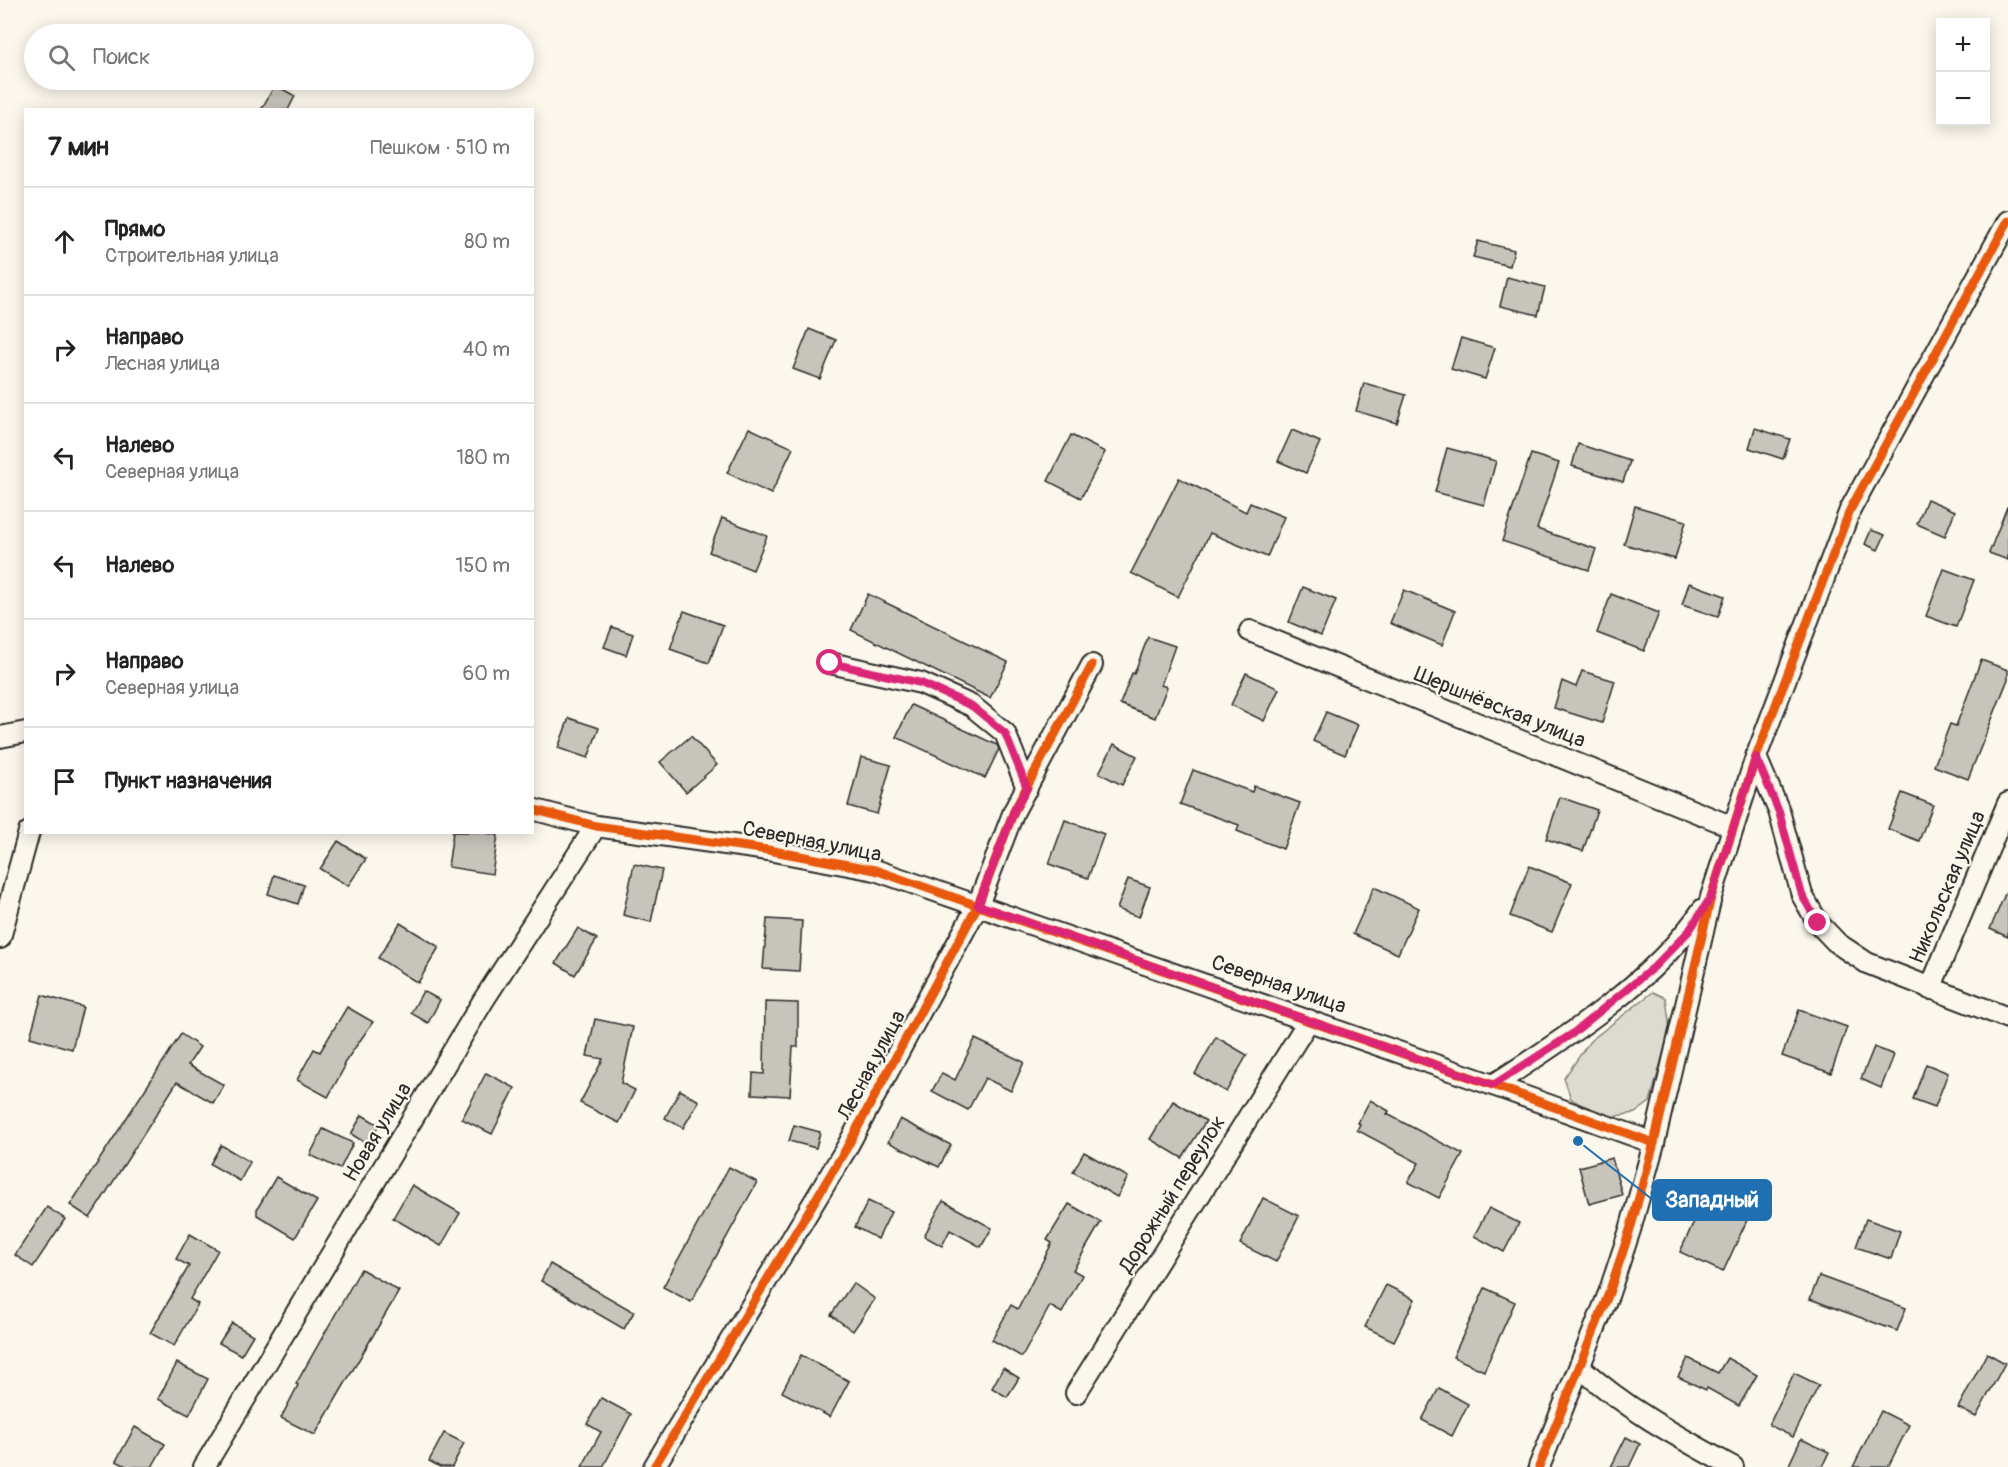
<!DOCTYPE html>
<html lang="ru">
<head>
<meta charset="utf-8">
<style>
  body { margin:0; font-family:Pangolin,sans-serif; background:#f6f6f6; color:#222 }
  .controls { position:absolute; right:18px; top:18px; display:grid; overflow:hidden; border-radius:0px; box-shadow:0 3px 15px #0003 }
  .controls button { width:54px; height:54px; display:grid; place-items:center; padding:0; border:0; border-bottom:2px solid #e0e0e0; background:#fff; color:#222; font:30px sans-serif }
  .stop { position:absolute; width:18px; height:18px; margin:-14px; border:4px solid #db2777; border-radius:50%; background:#fff }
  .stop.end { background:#db2777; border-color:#fff; box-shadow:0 2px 6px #0008 }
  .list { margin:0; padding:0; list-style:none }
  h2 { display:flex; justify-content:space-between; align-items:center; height:78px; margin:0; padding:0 24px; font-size:26px }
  h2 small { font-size:20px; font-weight:400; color:#767676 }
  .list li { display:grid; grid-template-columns:39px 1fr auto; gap:18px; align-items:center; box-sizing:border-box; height:108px; padding:0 24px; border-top:2px solid #e0e0e0 }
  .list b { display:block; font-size:22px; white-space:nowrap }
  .list p { margin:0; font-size:20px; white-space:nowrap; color:#767676 }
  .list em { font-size:20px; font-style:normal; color:#767676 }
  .icon { flex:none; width:33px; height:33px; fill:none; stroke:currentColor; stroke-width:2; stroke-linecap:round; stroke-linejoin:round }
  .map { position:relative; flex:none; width:2008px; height:1467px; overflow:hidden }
  .search { position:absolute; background:#fff; box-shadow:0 3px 15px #0003; left:24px; top:24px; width:510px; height:66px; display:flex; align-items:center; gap:15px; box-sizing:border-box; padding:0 21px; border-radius:33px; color:#767676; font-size:22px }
  .panel { position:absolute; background:#fff; box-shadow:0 3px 15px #0003; left:24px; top:108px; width:510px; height:726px; border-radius:0px }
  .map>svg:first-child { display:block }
</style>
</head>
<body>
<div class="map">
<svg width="2008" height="1467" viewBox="0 0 2008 1467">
  <rect width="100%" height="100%" fill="#fbf7ec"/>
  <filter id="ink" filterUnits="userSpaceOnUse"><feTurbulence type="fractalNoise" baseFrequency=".0167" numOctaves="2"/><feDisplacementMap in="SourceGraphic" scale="12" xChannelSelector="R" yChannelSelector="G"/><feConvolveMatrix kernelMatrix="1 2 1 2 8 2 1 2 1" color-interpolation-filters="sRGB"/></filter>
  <g filter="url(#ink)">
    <!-- green -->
    <polygon fill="#dddad0" stroke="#84827e" stroke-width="1.5" points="1653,992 1666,998 1670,1029 1650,1102 1635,1113 1604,1118 1571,1099 1564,1078 1590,1041"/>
    <!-- building -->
    <g fill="#c7c4bc" stroke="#2b2b2b" stroke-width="1.5">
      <polygon points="275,85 295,96 288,110 261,110"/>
      <polygon points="1478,241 1514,250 1510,266 1473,257"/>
      <polygon points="1507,277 1545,287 1538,315 1500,306"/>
      <polygon points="809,329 836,340 820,379 793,369"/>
      <polygon points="1461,338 1495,348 1485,379 1451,369"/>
      <polygon points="1364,383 1406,395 1397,423 1356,411"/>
      <polygon points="749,428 793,448 771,494 727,473"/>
      <polygon points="1755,428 1790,439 1783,459 1749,448"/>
      <polygon points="1292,430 1320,442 1306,473 1278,461"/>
      <polygon points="1071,435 1105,452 1081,498 1048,481"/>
      <polygon points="1578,444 1630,461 1623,482 1572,466"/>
      <polygon points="1447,448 1496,461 1484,505 1435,492"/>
      <polygon points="1531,454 1559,463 1537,529 1596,549 1589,570 1502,541"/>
      <polygon points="1179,478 1246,512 1250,503 1284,517 1267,557 1210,533 1178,597 1131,573"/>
      <polygon points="1927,499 1955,511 1945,536 1917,524"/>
      <polygon points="1635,506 1686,521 1675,559 1624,544"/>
      <polygon points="2007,507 2008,507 2008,560 1989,553"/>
      <polygon points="722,518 767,536 753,570 709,552"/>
      <polygon points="1871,530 1885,535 1878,550 1865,544"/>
      <polygon points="1944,569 1974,580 1956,627 1926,616"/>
      <polygon points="1689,583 1725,596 1718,617 1682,605"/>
      <polygon points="1303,587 1336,600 1321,636 1289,622"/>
      <polygon points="1404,590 1455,611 1442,645 1390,623"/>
      <polygon points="868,594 1008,662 990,698 851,630"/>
      <polygon points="1611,594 1659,613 1644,651 1597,633"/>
      <polygon points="684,611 723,625 709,663 670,649"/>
      <polygon points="612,627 633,634 626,655 604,647"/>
      <polygon points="1148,637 1175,646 1161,685 1167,687 1155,718 1120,704 1132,673 1134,674"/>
      <polygon points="1981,660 2008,670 2008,679 1968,779 1934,766 1950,724 1956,726"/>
      <polygon points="1582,671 1615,681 1602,723 1554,708 1562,681 1576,687"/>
      <polygon points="1246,673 1279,689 1264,721 1231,705"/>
      <polygon points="911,705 997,745 999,749 985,778 896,737"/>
      <polygon points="1326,712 1358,725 1345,755 1313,741"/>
      <polygon points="569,718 599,728 588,758 558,748"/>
      <polygon points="691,736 717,765 686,792 660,762"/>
      <polygon points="1114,744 1137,756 1122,785 1099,773"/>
      <polygon points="861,757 891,765 877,814 848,806"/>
      <polygon points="1193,770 1252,792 1254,786 1300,803 1283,849 1237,831 1239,825 1180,804"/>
      <polygon points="1902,793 1933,805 1919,841 1888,829"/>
      <polygon points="1560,797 1597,810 1583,851 1546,839"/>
      <polygon points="1065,820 1104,834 1088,878 1049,864"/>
      <polygon points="453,832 480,832 498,835 492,874 448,867"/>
      <polygon points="338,841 366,859 348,886 320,869"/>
      <polygon points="634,864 662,870 651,922 623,915"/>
      <polygon points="1529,866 1572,883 1552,932 1510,916"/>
      <polygon points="274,875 304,885 298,904 268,894"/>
      <polygon points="1128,879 1150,887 1139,917 1117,909"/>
      <polygon points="1374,887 1419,908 1398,954 1353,934"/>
      <polygon points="2008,887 2008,937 1990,929"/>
      <polygon points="767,919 802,921 799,971 763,969"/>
      <polygon points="400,923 439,947 418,983 378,958"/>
      <polygon points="578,928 597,939 575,975 556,963"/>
      <polygon points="423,991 440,1000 428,1023 411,1013"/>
      <polygon points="42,995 83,1007 72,1049 30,1037"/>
      <polygon points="765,1002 798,1003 798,1047 793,1047 790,1096 752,1094 753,1073 764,1074"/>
      <polygon points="347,1007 373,1022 343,1065 345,1066 328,1097 297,1080 314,1049 320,1052"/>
      <polygon points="1799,1010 1847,1027 1831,1073 1782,1056"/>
      <polygon points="595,1019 633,1027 621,1083 635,1090 619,1123 580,1103 603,1059 587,1056"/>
      <polygon points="181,1034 200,1047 188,1065 224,1085 213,1103 177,1082 90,1218 70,1205"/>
      <polygon points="1216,1037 1247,1055 1226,1092 1195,1074"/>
      <polygon points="975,1039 1024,1062 1011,1091 985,1078 968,1110 932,1091 942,1073 955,1080"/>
      <polygon points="1874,1047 1894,1055 1881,1088 1861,1079"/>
      <polygon points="1926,1064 1948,1073 1935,1107 1913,1099"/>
      <polygon points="486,1073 515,1088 492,1134 462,1119"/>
      <polygon points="680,1090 699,1101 683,1128 665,1118"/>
      <polygon points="1370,1100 1389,1111 1387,1114 1463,1154 1439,1198 1408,1182 1419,1163 1357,1130 1360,1124 1358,1123"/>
      <polygon points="1173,1101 1206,1121 1182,1158 1150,1139"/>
      <polygon points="362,1115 379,1125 367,1144 351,1134"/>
      <polygon points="900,1119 951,1145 939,1167 888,1142"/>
      <polygon points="794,1125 820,1132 816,1148 789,1141"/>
      <polygon points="323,1129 353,1143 340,1169 310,1155"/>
      <polygon points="221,1145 250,1162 240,1181 210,1164"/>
      <polygon points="1084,1152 1128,1177 1117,1197 1073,1172"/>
      <polygon points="1612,1158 1622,1195 1589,1204 1579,1167"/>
      <polygon points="729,1167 757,1182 691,1302 663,1287"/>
      <polygon points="276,1177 317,1201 295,1238 257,1215 257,1209"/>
      <polygon points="412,1185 460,1213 441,1246 393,1218"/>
      <polygon points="1710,1187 1753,1207 1723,1272 1680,1252"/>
      <polygon points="1263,1198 1299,1216 1276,1262 1240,1244"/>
      <polygon points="868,1201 891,1212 878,1239 855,1227"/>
      <polygon points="943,1201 992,1228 981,1247 950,1230 942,1246 924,1236"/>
      <polygon points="1069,1204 1101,1222 1073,1270 1082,1275 1062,1313 1050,1306 1022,1357 992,1340 1011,1305 1018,1309 1052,1243 1047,1240"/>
      <polygon points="47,1207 65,1219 33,1267 15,1255"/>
      <polygon points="1489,1208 1519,1223 1504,1252 1474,1236"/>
      <polygon points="1866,1219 1900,1231 1891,1259 1856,1247"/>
      <polygon points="190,1234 218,1250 190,1299 198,1304 174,1346 150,1333 189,1266 176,1259"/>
      <polygon points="550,1264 634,1312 624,1329 541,1281"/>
      <polygon points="361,1269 399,1291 315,1435 281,1418 298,1385 296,1384"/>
      <polygon points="1819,1276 1906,1308 1897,1331 1810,1299"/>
      <polygon points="853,1283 875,1299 853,1331 831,1315"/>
      <polygon points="1386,1285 1415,1299 1394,1341 1365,1327"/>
      <polygon points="1485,1288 1515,1302 1484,1371 1453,1357"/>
      <polygon points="232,1323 253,1335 241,1355 219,1343"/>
      <polygon points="1987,1353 2005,1363 1976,1417 1958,1408"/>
      <polygon points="801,1355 849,1381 830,1417 782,1392"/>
      <polygon points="1688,1358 1718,1373 1727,1358 1757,1375 1739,1406 1707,1388 1706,1390 1678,1377"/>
      <polygon points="177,1363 208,1379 189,1415 158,1399"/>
      <polygon points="1003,1368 1019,1378 1007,1397 992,1388"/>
      <polygon points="1794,1373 1819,1385 1793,1437 1769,1425"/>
      <polygon points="1439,1388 1468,1404 1452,1436 1422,1420"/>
      <polygon points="601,1398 631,1414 603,1467 582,1467 601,1432 587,1424"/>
      <polygon points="1881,1411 1909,1425 1888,1467 1853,1467"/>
      <polygon points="135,1427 165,1444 152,1467 128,1467 116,1461"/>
      <polygon points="444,1433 464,1443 452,1467 440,1467 429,1461"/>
      <polygon points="1626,1437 1640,1444 1629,1467 1611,1467"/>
      <polygon points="1801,1439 1829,1452 1822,1467 1788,1467"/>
    </g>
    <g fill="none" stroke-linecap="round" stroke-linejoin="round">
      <defs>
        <g id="minor">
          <polyline points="1250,631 1733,827"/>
          <polyline points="830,663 921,683 972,706 1005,733 1027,788"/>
          <polyline points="0,737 26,732"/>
          <polyline points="1756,757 1779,811 1802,895 1818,923 1837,943 1867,963 2008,1018"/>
          <polyline points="532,809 596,826 768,850 875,870 1493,1085 1654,1143"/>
          <polyline points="0,938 29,832"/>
          <polyline points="1930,989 2008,803"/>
          <path d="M1493,1085C1566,1038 1654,982 1703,909"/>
          <path d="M1580,1367C1624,1408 1680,1438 1733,1467"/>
          <polyline points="1076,1393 1309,1020"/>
          <polyline points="204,1467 483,1001 596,826"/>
          <polyline points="654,1467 846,1149 978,905 1014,811 1092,665"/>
          <polyline points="1539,1467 1609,1293 1630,1230 1654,1143 1711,897 1756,757 1850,510 2008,221"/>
        </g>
      </defs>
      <!-- minor casing -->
      <use href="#minor" stroke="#2b2b2b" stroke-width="24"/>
      <!-- minor -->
      <use href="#minor" stroke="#fbf7ec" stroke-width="20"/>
      <defs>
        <g id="cycleway">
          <polyline points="532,809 596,826 768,850 875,870 1493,1085 1654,1143"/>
          <polyline points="654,1467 846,1149 978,905 1014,811 1092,665"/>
          <polyline points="1539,1467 1609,1293 1630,1230 1654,1143 1711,897 1756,757 1850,510 2008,221"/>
        </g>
      </defs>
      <!-- cycleway casing -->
      <use href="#cycleway" stroke="#fbf7ec" stroke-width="13"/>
      <!-- cycleway -->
      <use href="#cycleway" stroke="#e8590c" stroke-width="9"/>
    </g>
  </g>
  <g fill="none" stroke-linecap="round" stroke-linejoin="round" filter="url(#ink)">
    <!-- route -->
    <polyline stroke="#db2777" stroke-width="8" points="830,663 921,683 972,706 1005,733 1027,788 1014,811 978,905 1493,1085 1572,1034 1654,967 1689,931 1711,897 1756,757 1779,812 1802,895 1818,923"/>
  </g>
  <g text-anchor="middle" stroke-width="4.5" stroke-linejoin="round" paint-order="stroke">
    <!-- street labels -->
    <g font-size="21" fill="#2b2b2b" stroke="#fbf7ec">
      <text transform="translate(1500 707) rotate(22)" y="7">Шершнёвская улица</text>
      <text transform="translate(812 841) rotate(11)" y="7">Северная улица</text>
      <text transform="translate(1947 887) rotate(-67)" y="7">Никольская улица</text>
      <text transform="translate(1279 984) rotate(19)" y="7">Северная улица</text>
      <text transform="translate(871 1065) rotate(-62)" y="7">Лесная улица</text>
      <text transform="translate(377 1132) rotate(-59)" y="7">Новая улица</text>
      <text transform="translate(1172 1194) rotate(-58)" y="7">Дорожный переулок</text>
    </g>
  </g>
  <!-- callouts -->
  <path fill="none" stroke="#1f6fb2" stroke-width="2" d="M1578 1141L1653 1200"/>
  <circle fill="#1f6fb2" stroke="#fbf7ec" stroke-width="2" cx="1578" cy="1141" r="6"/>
  <rect fill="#1f6fb2" stroke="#1f6fb2" stroke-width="2" x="1653" y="1180" width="118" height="40" rx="6"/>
  <g font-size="22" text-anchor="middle" font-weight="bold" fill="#fff">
    <text x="1712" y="1207">Западный</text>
  </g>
</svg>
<div class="controls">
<button>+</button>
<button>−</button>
</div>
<div class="stop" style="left:830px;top:663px"></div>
<div class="stop end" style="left:1818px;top:923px"></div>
<div class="search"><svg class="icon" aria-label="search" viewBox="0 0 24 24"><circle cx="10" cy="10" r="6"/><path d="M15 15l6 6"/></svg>Поиск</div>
<section class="panel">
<h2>7 мин<small>Пешком · 510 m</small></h2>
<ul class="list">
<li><svg class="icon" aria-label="ahead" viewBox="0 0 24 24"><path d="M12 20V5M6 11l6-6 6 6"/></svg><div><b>Прямо</b><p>Строительная улица</p></div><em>80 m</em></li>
<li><svg class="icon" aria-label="right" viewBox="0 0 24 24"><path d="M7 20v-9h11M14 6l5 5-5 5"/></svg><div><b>Направо</b><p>Лесная улица</p></div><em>40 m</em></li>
<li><svg class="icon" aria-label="left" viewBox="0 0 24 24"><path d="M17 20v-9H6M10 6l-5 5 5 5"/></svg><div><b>Налево</b><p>Северная улица</p></div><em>180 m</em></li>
<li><svg class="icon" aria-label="left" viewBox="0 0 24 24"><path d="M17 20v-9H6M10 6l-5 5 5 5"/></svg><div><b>Налево</b></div><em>150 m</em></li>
<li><svg class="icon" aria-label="right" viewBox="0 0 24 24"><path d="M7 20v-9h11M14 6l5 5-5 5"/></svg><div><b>Направо</b><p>Северная улица</p></div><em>60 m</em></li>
<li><svg class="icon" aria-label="arrive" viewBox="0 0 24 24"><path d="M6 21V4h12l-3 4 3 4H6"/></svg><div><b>Пункт назначения</b></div></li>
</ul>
</section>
</div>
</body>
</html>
